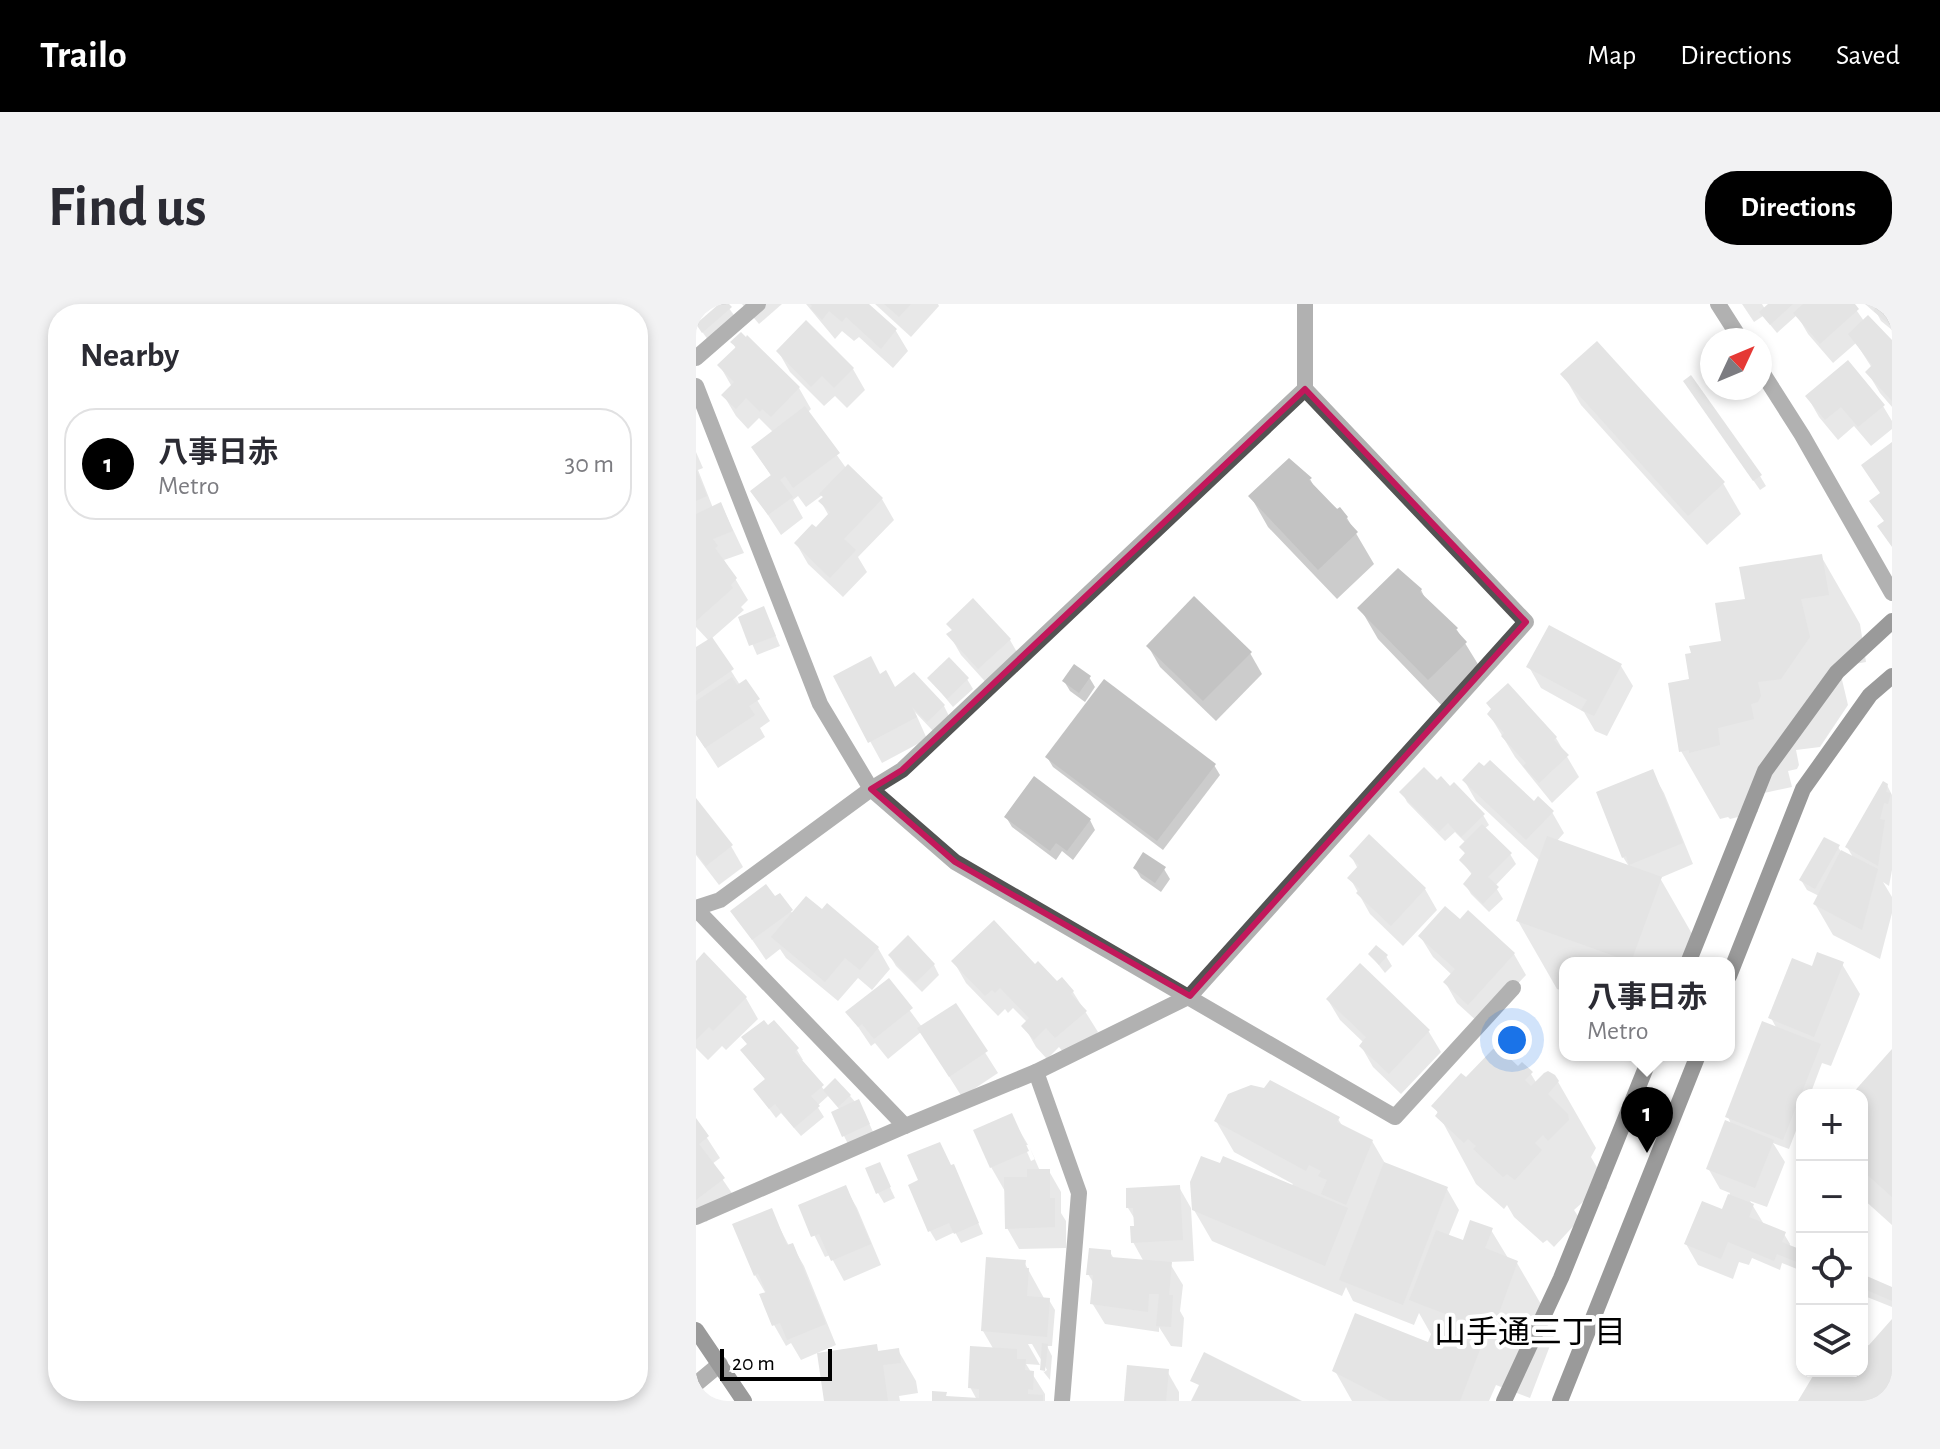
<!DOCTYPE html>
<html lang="en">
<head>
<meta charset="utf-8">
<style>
  body { margin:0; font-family:"Alegreya Sans","Noto Sans JP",sans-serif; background:#f2f2f3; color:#2b2b33 }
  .controls { position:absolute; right:24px; bottom:24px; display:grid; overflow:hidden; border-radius:16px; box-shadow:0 4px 12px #0003 }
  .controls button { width:72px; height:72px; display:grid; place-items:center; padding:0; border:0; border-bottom:2px solid #e1e1e2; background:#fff; color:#2b2b33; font:40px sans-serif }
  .compass { position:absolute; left:1004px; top:24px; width:72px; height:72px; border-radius:50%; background:#fff; box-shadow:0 4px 12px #0003; rotate:46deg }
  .scale { position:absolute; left:24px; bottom:20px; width:112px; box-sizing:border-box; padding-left:8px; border:4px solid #000; border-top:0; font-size:22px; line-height:28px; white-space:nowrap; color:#000; -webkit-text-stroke:6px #fff; paint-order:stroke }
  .you { position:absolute; left:816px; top:736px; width:28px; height:28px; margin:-20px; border:6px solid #fff; border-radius:50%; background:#1a73e8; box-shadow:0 0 0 12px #1a73e833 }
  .badge { display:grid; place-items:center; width:52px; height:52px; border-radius:50%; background:#000; color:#fff; font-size:26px; font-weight:700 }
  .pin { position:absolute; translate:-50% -66px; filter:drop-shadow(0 2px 4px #0008) }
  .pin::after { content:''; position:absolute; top:42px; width:28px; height:24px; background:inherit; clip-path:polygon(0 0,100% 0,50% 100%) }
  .popup { position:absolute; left:863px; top:653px; width:176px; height:104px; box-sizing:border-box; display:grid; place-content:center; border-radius:16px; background:#fff; filter:drop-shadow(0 2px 6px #0005); font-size:26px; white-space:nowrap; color:#7c7c81 }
  .popup b { font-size:30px; color:#2b2b33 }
  .popup::after { content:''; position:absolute; left:50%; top:100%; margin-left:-16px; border:16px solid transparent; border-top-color:#fff }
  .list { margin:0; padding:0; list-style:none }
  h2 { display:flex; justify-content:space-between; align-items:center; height:104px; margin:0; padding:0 32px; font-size:34px }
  h2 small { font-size:26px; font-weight:400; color:#7c7c81 }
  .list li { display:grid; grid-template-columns:52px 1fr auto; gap:24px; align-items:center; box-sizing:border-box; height:112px; margin:0 16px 16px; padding:0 16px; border:2px solid #e1e1e2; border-radius:32px }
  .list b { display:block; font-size:30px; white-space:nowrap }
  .list p { margin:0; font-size:26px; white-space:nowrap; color:#7c7c81 }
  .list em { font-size:26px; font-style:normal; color:#7c7c81 }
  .icon { flex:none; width:44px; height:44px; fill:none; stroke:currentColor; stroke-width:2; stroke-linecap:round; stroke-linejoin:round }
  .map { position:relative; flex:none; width:1196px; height:1097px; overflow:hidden; border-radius:32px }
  header { display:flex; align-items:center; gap:48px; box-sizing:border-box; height:112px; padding:0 40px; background:#000; color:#fff }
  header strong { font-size:38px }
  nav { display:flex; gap:44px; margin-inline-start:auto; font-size:28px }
  .intro { display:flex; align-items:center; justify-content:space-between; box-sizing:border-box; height:192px; padding:0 48px }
  h1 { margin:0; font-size:56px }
  .button { padding:20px 36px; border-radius:32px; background:#000; color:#fff; font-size:28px; font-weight:700 }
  main { display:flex; gap:48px; padding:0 48px }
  aside { flex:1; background:#fff; border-radius:32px; box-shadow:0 4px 12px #0003 }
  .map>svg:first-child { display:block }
</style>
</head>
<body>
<header>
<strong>Trailo</strong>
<nav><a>Map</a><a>Directions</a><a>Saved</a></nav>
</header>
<div class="intro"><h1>Find us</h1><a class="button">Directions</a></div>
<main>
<aside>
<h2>Nearby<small></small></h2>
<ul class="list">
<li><span class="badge">1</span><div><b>八事日赤</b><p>Metro</p></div><em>30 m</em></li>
</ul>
</aside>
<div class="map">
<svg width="1196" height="1097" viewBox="0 0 1196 1097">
  <rect width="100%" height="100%" fill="#fff"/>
  <!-- shadow -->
  <g fill="#0003">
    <polygon points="26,0 30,0 40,14 13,37 1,21"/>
    <polygon points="46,0 86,0 63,20"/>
    <polygon points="110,0 170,0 200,27 212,47 197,64 163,33 158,37 146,27 139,35"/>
    <polygon points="179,0 242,0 243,2 215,33"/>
    <polygon points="1046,0 1066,0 1069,5 1075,0 1156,0 1168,17 1196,39 1196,103 1184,89 1172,69 1176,64 1160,39 1137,59 1112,30 1101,11 1081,29 1067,12 1058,18"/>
    <polygon points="1169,0 1182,0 1184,2 1196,0 1196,26 1185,17 1179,6 1177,7"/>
    <polygon points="51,34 103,84 115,105 111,109 150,164 186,195 198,216 162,253 171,268 147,293 112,260 100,239 120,226 133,212 125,198 129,189 110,203 102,192 97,196 107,214 85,231 57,188 76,173 57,144 78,129 63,114 52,125 40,112 28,92 36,83 24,62 40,45 37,39"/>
    <polygon points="82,47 157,65 169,86 151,104 139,92 128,102 94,68"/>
    <polygon points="867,70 1027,179 1045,210 1011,241 885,101"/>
    <polygon points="995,87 1064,172 1070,182 1064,186"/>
    <polygon points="1111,92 1187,102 1196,117 1196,125 1175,142 1158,122 1142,136 1123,113"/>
    <polygon points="0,148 7,164 2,166 17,204 25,200 48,249 28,256 52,296 45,303 48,306 15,335 44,381 50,378 74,417 64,424 69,433 22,464 0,430 0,346 13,337 0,323"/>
    <polygon points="614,175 620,186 651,214 678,260 641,295 572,223 555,193"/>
    <polygon points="1125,252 1164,320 1170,358 1143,363 1152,401 1124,443 1100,446 1103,461 1101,465 1092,467 1096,483 1059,491 1062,508 1034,515 1032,513 1024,515 985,447 995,377 1027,338 1051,296"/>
    <polygon points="725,286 731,298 761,326 788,370 750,406 682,335 664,304"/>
    <polygon points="68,305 84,342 61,351 45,314"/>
    <polygon points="252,320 314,336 326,357 295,384 265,351 253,330 257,327"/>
    <polygon points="452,342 554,349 566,370 520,417 464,363"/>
    <polygon points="925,362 937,382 911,432 899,427 888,408 845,384 833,363"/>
    <polygon points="184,372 198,385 248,402 253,412 237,427 219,408 231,435 186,459 139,373"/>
    <polygon points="393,373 399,383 389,398 374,387 368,377"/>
    <polygon points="233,374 271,375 277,385 257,403"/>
    <polygon points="793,410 860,434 883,473 856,499 819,453"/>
    <polygon points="351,453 518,461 524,471 467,546 357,463"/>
    <polygon points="956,468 968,489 997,560 964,574 1003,642 997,659 869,659 869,687 861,685 822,617 844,557 780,497 768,476 856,508 868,529 860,538 934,564 927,553"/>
    <polygon points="741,478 787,511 793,521 788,525 814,550 820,560 799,582 807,595 793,608 775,590 769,580 777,572 765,556 770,551 766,543 770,539 759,528 749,537 711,498 706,488"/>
    <polygon points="1191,481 1196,491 1196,566 1193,582 1187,578 1196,593 1196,609 1184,655 1137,631 1119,600 1123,592 1111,586 1105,576 1142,543 1146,549 1158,555 1151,543"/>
    <polygon points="0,497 35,542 47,563 23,581 0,551"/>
    <polygon points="310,513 394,516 399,526 377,556 366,547 360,556 316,523"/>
    <polygon points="655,552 729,585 741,606 707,642 674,610 654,574 662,565"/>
    <polygon points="439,564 468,565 474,575 465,588 445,574"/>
    <polygon points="83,592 97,610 182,644 194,665 176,686 162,674 142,697 90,654 84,645 70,656 37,608"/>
    <polygon points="764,618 818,650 830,671 784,720 761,699 749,678 756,671 737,653 724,632"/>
    <polygon points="674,650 690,652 696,662 689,669"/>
    <polygon points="194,652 238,661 243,671 226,688 200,662"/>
    <polygon points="258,658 339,663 377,688 402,728 372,754 363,743 351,755 340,743 328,722 331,718 317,704 312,709 309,705 302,712 270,679"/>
    <polygon points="0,659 50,694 62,715 30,746 26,742 12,756 0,744"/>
    <polygon points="1146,660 1164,690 1135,762 1126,759 1114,791 1106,791 1106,811 1093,845 1077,839 1089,858 1071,903 1054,897 1069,922 1088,930 1094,940 1093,943 1106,948 1106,967 1086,959 1084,966 1056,954 1053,961 1043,958 1037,975 1002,961 990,940 1027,907 1034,889 1024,885 1012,864 1036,822 1032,813 1081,725 1075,714 1117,664"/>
    <polygon points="664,662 733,728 745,748 705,790 677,763 665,742 668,739 644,716 632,696"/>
    <polygon points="192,677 226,723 259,701 302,769 266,793 225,728 192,755 179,739 175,742 152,708"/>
    <polygon points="101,746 107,756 105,757 129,787 154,792 168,808 178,830 153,842 148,832 144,806 132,792 121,802 128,813 105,832 85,809 80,814 59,786 70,776 53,756"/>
    <polygon points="1196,748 1196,921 1166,894 1166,791 1158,791"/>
    <polygon points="822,765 835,770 841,780 861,776 900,844 895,853 910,879 911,884 892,903 887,898 878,906 884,915 858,943 851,936 847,939 818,913 811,901 808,905 780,880 738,802 770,776"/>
    <polygon points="315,812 332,841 328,841 335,857 339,855 333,842 344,867 353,867 365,888 365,909 370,917 370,944 323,945 311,924 310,889 295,863"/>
    <polygon points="642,815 647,823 676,837 690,861 751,885 763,906 752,933 768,938 795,926 812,954 821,959 860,1026 834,1094 800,1081 793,1097 656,1097 639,1067 733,1041 736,1032 723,1009 718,1021 657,997 650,983 646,992 516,937 498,906 595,882 597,880 538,848 520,817"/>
    <polygon points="0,817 24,854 16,860 40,895 10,918 3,909 0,912"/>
    <polygon points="255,864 262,872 287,930 265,939 259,928 240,937 234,927"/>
    <polygon points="188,871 199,894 188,899 182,889"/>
    <polygon points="149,883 161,904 185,961 148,977 134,951 129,953 104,902"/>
    <polygon points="483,883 495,904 498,957 473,958 487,981 484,1007 488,1014 486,1043 475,1042 463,1023 463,1028 409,1020 396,999 398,980 392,970 414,948 418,955 448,958 437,938 440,917 432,904"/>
    <polygon points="75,907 93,942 96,941 108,962 140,1041 105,1056 95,1039 90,1042 78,1021 70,990 59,971"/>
    <polygon points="328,958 349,996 353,996 359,1006 356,1042 351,1042 356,1052 354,1076 346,1066 348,1068 351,1066 336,1040 332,1040 344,1061 330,1060 349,1090 349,1097 238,1097 249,1090 252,1095 281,1096 274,1083 298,1046 287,1027"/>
    <polygon points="1166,973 1196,985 1196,1003 1166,991"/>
    <polygon points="180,1043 183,1048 202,1046 220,1077 222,1089 203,1092 204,1097 130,1097"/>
    <polygon points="471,1067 483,1088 483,1097 430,1097"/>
  </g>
  <!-- building -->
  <g fill="#c3c3c3">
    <polygon points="23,0 33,0 36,3 6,29 0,20"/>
    <polygon points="114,0 173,0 201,25 185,45 150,13 146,18 133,7 126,16 114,4 116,2"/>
    <polygon points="188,0 215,0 203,13"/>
    <polygon points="1072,0 1097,0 1074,21 1063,8"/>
    <polygon points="1107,0 1159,0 1163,5 1124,40 1097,9"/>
    <polygon points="1183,0 1196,0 1196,23 1177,7"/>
    <polygon points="1172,11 1196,36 1196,97 1169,68 1176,61 1152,30"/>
    <polygon points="110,16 158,64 138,84 126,72 115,83 80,47"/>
    <polygon points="45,28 50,33 51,31 104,83 75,113 66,105 64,108 50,94 40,105 25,91 38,78 21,61 40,43 34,38"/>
    <polygon points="901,37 1029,178 992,212 864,70"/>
    <polygon points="1152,56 1189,101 1162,123 1145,103 1129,116 1109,92"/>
    <polygon points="995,71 1066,171 1057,177 987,77"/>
    <polygon points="109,102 144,149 97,184 89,172 84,176 97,193 72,211 54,187 75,171 55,143"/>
    <polygon points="1196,138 1196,243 1181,222 1188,217 1173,197 1184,189 1165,161"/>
    <polygon points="593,154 616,174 613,176 641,205 644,203 652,213 650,215 662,228 622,266 552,192"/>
    <polygon points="152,160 187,194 148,235 160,246 134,274 98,239 116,220 120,223 134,208 122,197 127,193 123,190"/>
    <polygon points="0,165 11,192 0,197"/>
    <polygon points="25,198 37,227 17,235 22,242 19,244 41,274 35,281 37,284 0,317 0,210"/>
    <polygon points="1126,250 1133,291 1105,295 1114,333 1085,375 1062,378 1065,392 1062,398 1055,400 1058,415 1022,424 1024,441 993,449 993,446 983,448 972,379 993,375 989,350 995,349 993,342 1025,337 1019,299 1049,295 1043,263"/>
    <polygon points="702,264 726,285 724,288 762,324 760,326 771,338 732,376 661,304"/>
    <polygon points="498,292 556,348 507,397 450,342"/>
    <polygon points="277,294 315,335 282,365 250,330 256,326 250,320"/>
    <polygon points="68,302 80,332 53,342 42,313"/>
    <polygon points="853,321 926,360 898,412 885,406 891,396 830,363"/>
    <polygon points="16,333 38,365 0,391 0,343"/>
    <polygon points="175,352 184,370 190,366 199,383 218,368 249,401 231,418 216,403 221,413 172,439 137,372"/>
    <polygon points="253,353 273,374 251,395 231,374"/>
    <polygon points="378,360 395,372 383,389 366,377"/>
    <polygon points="36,373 41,381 50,375 64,395 53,402 59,411 9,444 0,431 0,397"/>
    <polygon points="408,375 520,460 461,537 349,453"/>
    <polygon points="812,379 861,433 858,436 873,451 843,479 827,462 830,459 805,432 808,429 791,410 795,405 790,399"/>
    <polygon points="794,456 838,497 842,492 858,507 830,536 766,476 783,458 788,462"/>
    <polygon points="728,463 741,476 745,472 754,482 758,478 789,510 765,533 752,519 743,528 703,488"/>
    <polygon points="957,465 987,539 933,561 930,552 926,554 900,488"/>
    <polygon points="338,472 395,515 371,547 360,539 354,547 308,513"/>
    <polygon points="1187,477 1192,480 1190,488 1195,489 1192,500 1188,499 1184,515 1189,516 1182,562 1149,543"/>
    <polygon points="0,494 37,541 10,562 0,549"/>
    <polygon points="786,520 816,549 792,573 803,583 787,600 767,580 776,569 763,556 769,549 763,543"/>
    <polygon points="673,530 730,584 695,622 660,589 664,585 651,574 663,561 653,552"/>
    <polygon points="851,532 966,573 935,658 820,617"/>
    <polygon points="1128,533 1144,541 1119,585 1103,576"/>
    <polygon points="1145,546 1182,565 1166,626 1117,600"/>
    <polygon points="447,548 470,563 459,579 437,564"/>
    <polygon points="70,580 79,592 84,589 97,606 56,636 34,607"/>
    <polygon points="110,592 126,605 131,599 183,643 164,666 149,654 129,678 75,633"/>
    <polygon points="749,602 764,615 772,606 819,649 772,701 747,678 759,665 722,632"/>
    <polygon points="298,616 339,660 342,657 361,677 366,673 378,687 375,690 391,707 359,734 350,724 338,736 325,722 333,714 304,684 299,689 296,686 289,692 255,657"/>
    <polygon points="212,631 239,660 219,679 192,651"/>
    <polygon points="680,641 692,651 683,661 672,650"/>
    <polygon points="8,648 51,693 17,727 13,723 0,736 0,657"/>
    <polygon points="1121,648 1148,658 1118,733 1072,714 1096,654 1116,662"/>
    <polygon points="664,659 734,726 693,770 663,742 670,733 630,695"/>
    <polygon points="193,674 217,704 178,735 166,720 162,723 149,708"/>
    <polygon points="260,699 292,747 253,773 221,724"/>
    <polygon points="68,716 72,721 78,716 103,744 99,748 128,781 115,792 124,802 98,824 79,800 73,805 57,785 69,775 44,746 51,740 45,733"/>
    <polygon points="1066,717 1125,740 1087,836 1029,813"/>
    <polygon points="803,744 822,762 826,758 837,768 829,776 835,782 848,769 852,767 859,771 863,777 852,790 872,810 873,816 852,837 847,831 839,839 846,846 819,876 811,870 807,873 777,845 780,842 772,835 768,839 739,812 742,808 735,802 765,769 770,773 797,745"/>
    <polygon points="1196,745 1196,893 1166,866 1166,791 1155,791"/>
    <polygon points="139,774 155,791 142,803 127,786"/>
    <polygon points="574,776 644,813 641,818 677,836 650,901 625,890 631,876 622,872 625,867 613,861 610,867 518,817 532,790 555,781 568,784"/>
    <polygon points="163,795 174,820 146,833 135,808"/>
    <polygon points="316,809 333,847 294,864 277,826"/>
    <polygon points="0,814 13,832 3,840 29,874 0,896"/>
    <polygon points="1029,816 1078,836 1059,884 1010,865"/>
    <polygon points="244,838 255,861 258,860 283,919 258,930 253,919 232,928 212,881 222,876 211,851"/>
    <polygon points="505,852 524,859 527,852 652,904 629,962 496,906 494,878"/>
    <polygon points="184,858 195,883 180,890 169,864"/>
    <polygon points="688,858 752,883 707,1001 643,976"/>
    <polygon points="331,865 354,865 354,894 359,894 359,923 309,925 308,873 331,873"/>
    <polygon points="150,881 175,940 135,957 123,930 115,933 102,901"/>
    <polygon points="484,881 487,936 435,939 434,922 438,922 437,904 430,904 430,884"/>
    <polygon points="1032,890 1058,900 1053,913 1090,928 1086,938 1106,946 1106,960 1081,950 1078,957 1032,938 1025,955 988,940 1006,897 1026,905"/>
    <polygon points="76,904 91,941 97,939 130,1020 91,1036 84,1019 76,1022 63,990 70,988 62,969 58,972 36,920"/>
    <polygon points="774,916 797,924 789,944 822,957 796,1028 713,996 740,926 767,936"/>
    <polygon points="393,944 415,946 415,953 476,958 473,991 477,991 475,1023 460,1022 463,990 453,990 452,1008 394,1000 397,971 390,971"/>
    <polygon points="290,953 330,956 329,964 333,964 331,992 354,994 351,1033 285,1027"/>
    <polygon points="1166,970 1196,983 1196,997 1166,984"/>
    <polygon points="659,1009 732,1038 737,1025 785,1043 764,1097 694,1097 636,1067"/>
    <polygon points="1196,1015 1196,1097 1102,1097 1120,1067 1166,1067 1166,1042 1173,1041"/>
    <polygon points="346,1039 352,1040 349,1067 344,1066"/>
    <polygon points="181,1040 182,1047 203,1044 205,1059 187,1061 192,1097 128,1097 121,1049"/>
    <polygon points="274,1042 321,1045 321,1055 330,1055 329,1066 338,1067 337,1086 332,1085 332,1090 347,1091 347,1097 236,1097 236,1087 251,1088 250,1092 283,1094 283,1085 272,1084"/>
    <polygon points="508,1048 606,1097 495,1097 503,1081 494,1077"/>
    <polygon points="431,1061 473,1065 470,1097 428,1097"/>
  </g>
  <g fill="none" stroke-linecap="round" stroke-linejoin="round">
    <!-- street -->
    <g stroke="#535353" stroke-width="16">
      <polyline points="1022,0 1045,36"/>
      <polyline points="0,54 62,0"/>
      <polyline points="1064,65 1106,131 1196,289"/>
      <polyline points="0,82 124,400 175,485 259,558 699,813 817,684"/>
      <polyline points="0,604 24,596 175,485 206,466 609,85"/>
      <polyline points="0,605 209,822"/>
      <polyline points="340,768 383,889 366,1097"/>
      <polyline points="0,913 209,822 340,768 494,692 830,318 609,85 609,0"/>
      <polyline points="0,1080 24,1060"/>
    </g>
    <!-- secondary -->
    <g stroke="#202020" stroke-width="16">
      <polyline points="992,659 1069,467 1141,368 1196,317"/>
      <polyline points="1033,672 1107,485 1174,391 1196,372"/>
      <polyline points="0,1026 48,1097"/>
      <polyline points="808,1097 865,974 955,751"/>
      <polyline points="864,1097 1002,751"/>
    </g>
  </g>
  <!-- marked area -->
  <path d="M0 0H1196V1097H0ZM609,85L830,318L494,692L259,558L175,485L206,466Z" fill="#fff" fill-opacity=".55" fill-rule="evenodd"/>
  <path fill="none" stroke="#c2185b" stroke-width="6" stroke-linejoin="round" d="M609,85L830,318L494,692L259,558L175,485L206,466Z"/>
  <g text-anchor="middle" stroke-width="8" stroke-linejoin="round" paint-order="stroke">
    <!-- neighbourhood labels -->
    <g font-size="32" fill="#000" stroke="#fff">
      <text x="834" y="1039">山手通三丁目</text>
    </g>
  </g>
</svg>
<div class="controls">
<button>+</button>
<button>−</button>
<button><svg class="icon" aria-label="locate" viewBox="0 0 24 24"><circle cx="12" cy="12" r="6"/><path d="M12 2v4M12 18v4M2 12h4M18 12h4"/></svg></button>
<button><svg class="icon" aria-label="layers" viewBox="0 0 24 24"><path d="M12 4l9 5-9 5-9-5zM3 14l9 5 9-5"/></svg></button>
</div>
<svg class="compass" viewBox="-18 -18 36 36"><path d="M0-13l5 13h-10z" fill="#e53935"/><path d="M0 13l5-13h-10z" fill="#7c7c81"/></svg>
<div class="scale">20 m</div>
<div class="you"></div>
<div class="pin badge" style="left:951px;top:849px">1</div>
<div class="popup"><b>八事日赤</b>Metro</div>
</div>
</main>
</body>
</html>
